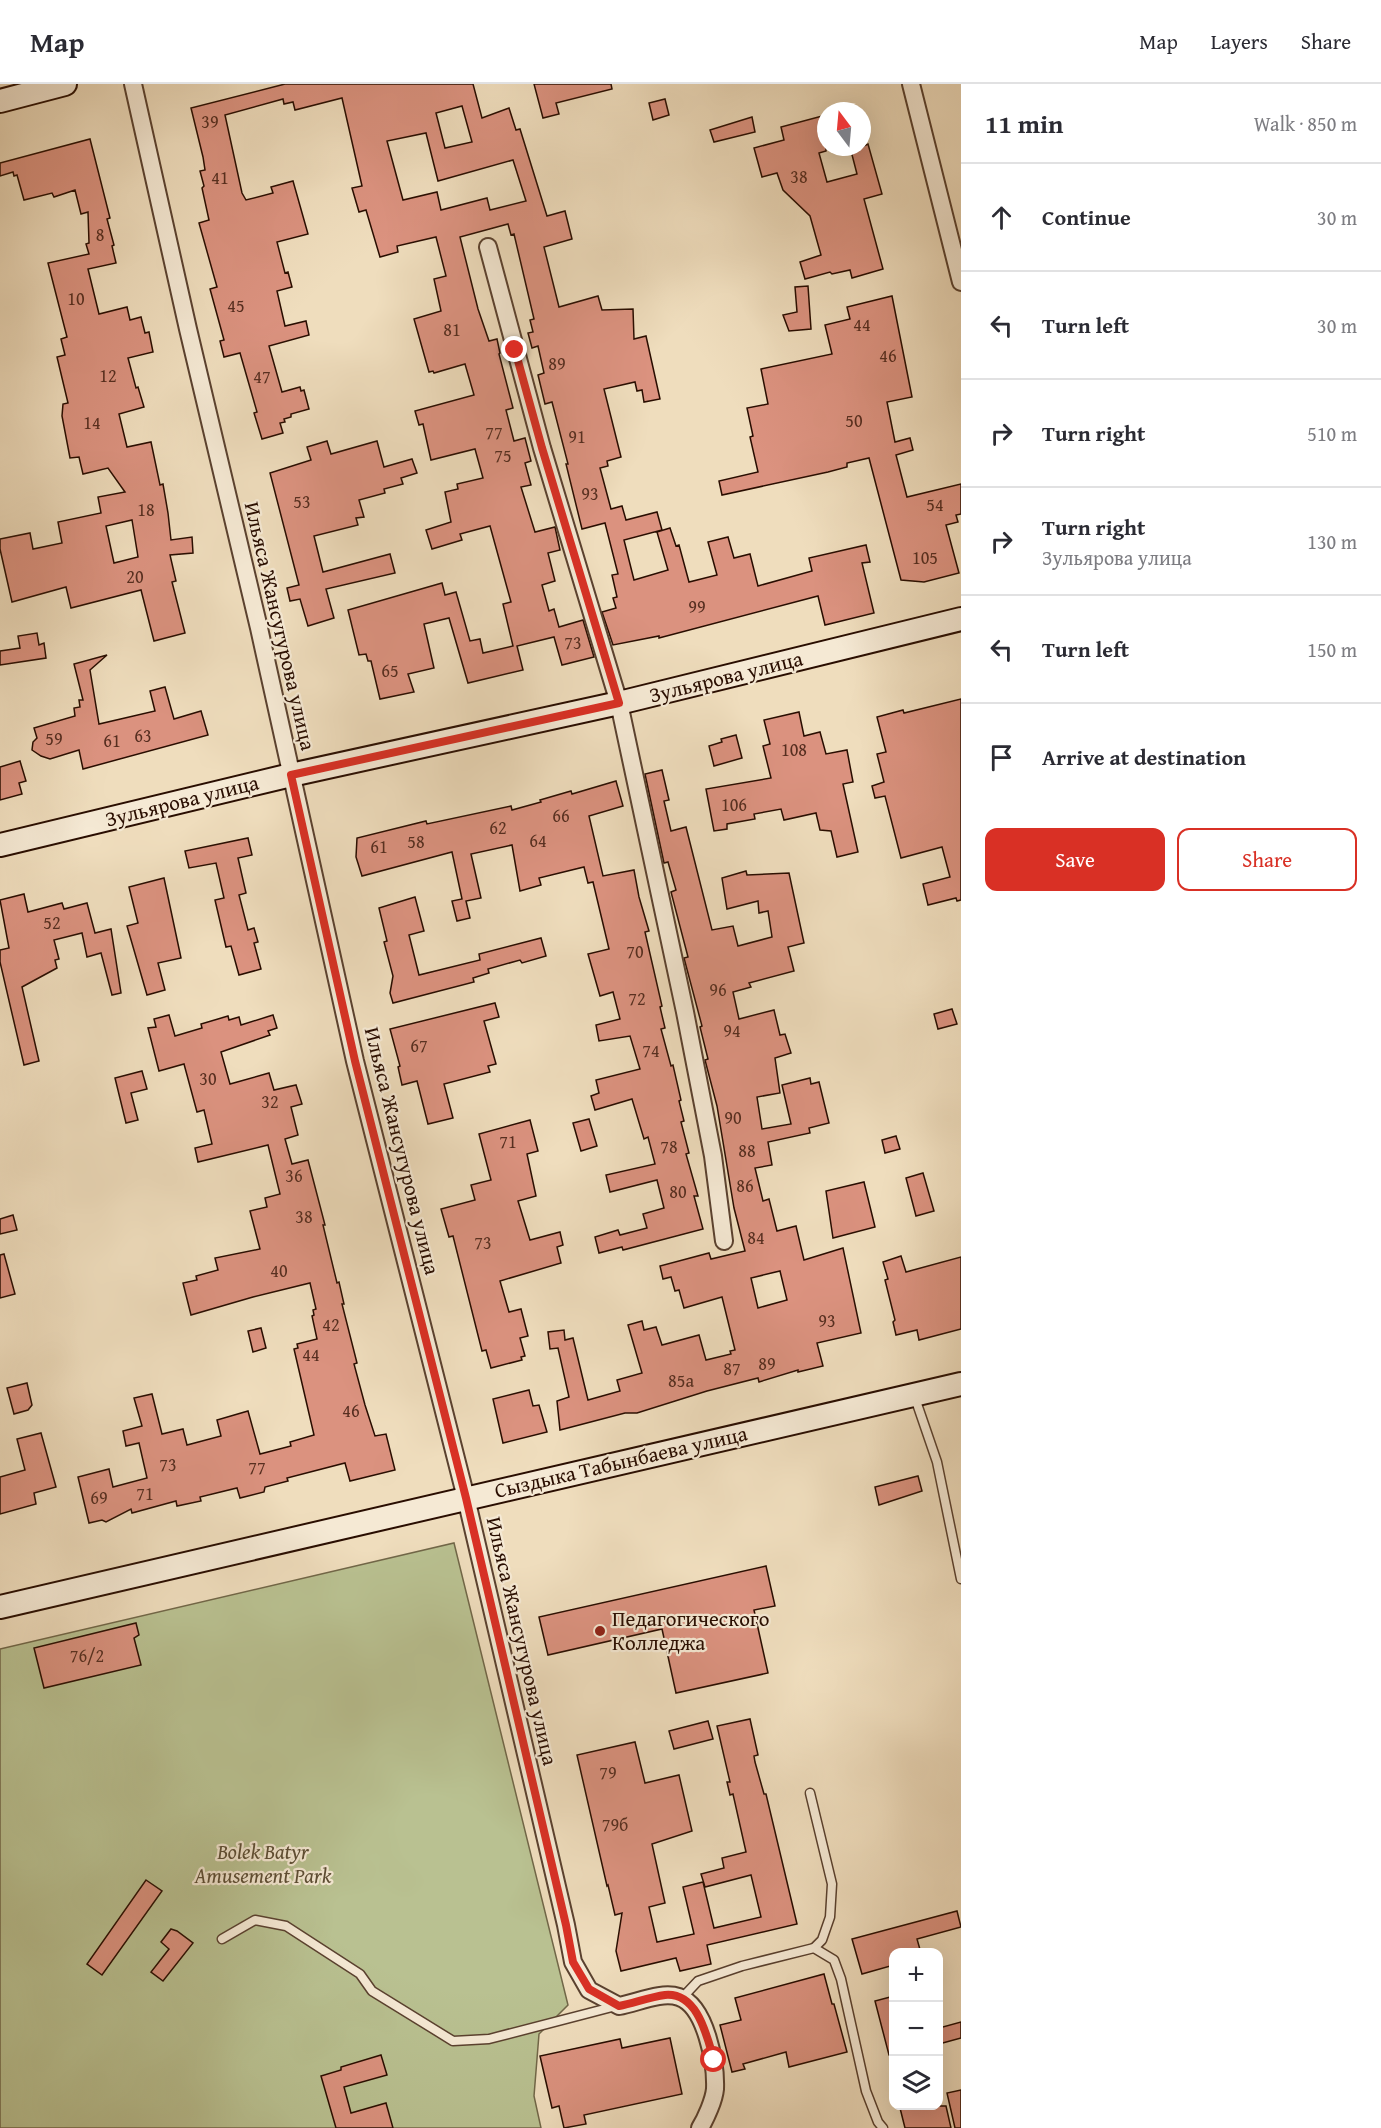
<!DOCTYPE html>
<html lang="en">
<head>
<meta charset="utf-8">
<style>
  body { margin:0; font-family:"Gentium Book Plus",serif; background:#f7f7f7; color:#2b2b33 }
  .controls { position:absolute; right:18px; bottom:18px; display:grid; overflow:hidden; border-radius:12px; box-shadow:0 6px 24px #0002 }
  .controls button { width:54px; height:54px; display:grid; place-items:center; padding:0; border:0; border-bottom:2px solid #e1e1e2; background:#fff; color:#2b2b33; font:30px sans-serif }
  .compass { position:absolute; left:817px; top:18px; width:54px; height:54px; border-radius:50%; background:#fff; box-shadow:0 6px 24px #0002; rotate:344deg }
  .stop { position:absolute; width:18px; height:18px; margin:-14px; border:4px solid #d93025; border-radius:50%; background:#fff }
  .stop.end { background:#d93025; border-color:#fff; box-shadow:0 2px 6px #0008 }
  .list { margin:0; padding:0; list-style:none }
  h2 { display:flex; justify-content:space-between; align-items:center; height:78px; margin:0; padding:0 24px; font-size:26px }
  h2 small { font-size:20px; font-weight:400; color:#7c7c81 }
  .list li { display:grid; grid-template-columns:39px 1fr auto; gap:18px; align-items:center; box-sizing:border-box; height:108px; padding:0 24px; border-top:2px solid #e1e1e2 }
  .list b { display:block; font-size:22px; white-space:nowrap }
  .list p { margin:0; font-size:20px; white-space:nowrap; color:#7c7c81 }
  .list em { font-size:20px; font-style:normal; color:#7c7c81 }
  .actions { display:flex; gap:12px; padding:18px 24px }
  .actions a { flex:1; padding:14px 0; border:2px solid #d93025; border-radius:12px; text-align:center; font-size:21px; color:#d93025 }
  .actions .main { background:#d93025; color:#fff }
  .icon { flex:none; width:33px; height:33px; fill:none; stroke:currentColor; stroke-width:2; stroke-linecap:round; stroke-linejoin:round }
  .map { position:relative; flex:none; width:961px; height:2044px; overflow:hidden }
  header { display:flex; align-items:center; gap:36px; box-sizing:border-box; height:84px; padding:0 30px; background:#fff; border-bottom:2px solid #e1e1e2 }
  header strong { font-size:28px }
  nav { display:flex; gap:33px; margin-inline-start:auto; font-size:21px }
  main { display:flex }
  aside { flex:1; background:#fff }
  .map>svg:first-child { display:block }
</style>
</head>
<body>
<header>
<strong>Map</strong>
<nav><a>Map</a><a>Layers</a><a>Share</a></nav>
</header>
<main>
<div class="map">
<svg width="961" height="2044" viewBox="0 0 961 2044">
  <rect width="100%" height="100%" fill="#efddbd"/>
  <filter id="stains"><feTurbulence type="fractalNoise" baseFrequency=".00333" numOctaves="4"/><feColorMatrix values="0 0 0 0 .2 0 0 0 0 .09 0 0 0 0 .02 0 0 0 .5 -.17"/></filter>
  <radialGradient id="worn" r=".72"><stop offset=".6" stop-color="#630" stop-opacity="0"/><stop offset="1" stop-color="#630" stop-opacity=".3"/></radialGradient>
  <!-- green -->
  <polygon fill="#b9c191" stroke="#716748" stroke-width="1.5" points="454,1459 568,1921 539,1950 534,2012 541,2044 0,2044 0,1565"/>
  <!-- building -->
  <g fill="#db927f" stroke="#290d00" stroke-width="1.5" fill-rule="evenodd">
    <path d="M285,0H473L482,34L509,24L516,46L520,45L547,132L565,127L572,155L544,163L559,223L598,212L602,226L633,225L634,255L646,252L660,315L644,318L642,306L637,307L635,298L604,305L621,373L607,377L608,382L600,384L611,425L622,422L626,436L657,428L662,446L624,456L634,496L668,486L657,448L670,444L676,462L679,461L689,498L717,491L708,458L728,453L734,474L750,470L758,502L812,487L809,474L866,461L870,478L862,479L874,529L825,541L818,512L659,554V552L613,561L602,528L616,524L613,514L617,513L612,491L618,490L605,439L582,445L566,380H568L552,318L545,320L538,291L544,289L538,262L532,264L528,249L533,248L530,236L534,235L514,150L511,151L508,140L460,153L478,225L489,257L497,255L500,269L499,270L513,324L506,326L514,357L525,354L531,377L525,379L531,401L521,403L535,448L555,443L560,466L548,469L555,497L542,501L549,527L554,525L559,543L583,536L594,573L562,581L554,553L517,562L523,586L468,599L449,534L424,540L434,584L408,590L414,608L380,615L371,577H368L366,570L359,571L348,526L442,499L445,511L456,508L470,557L480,555L483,569L513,562L503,520L511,518L490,442L460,450L462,456L432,465L426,446L451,438L445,408L458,405L457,400L483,394L475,365L431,376L423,340L419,341L415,327L474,311L465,280L434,289L433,287L429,288L414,235L441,227L434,195L446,192L436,153L397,162L398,168L380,173L366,126L359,128L352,104L362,102L342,14L295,26L293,18L284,20L283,15L225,31L242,109L246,116L273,109L271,103L293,97L308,150L277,158L285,189L288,188L292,203L277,207L285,242L306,237L309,251L269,262L282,308L300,303L301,307L304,306L309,325L291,330V333L284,335L285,338L280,339L283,349L262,355L254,329L257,328L240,269L224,273L220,257L224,256L210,205L217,203L199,139L209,136L202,104L204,102L200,87L205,86L203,73L191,24ZM462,22L472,58L445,64L436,29ZM426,49L438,97L513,76L526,117L490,126L487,114L441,126L437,108L403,116L387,57Z"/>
    <polygon points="534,0 611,0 612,5 556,19 559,30 543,34"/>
    <polygon points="665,15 669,31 653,36 649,19"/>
    <polygon points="826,31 826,67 819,69 827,98 857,90 850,63 862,63 868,60 882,110 864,115 883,185 852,194 850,186 832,190 830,188 805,195 800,178 821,171 810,132 783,106 777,89 762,93 754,64 784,56 781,43"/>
    <polygon points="752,33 755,48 714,58 710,46"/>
    <path d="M90,55L110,134L107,135L114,161L112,162L116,179L88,185L99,230L127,223L130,236L141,233L145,249L149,248L153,268L128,274L136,304L138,303L144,323L119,330L127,363L151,358L160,401L163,400L168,429L171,456L192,453L193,469L170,471L176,497L172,498L185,549L154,557L141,506L71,524L66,503L12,518L0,465V455L30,449L33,465L62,459L58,438L101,429L98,413L125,408L108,384L83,390L79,373L70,374L62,332L63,320L68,319L57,273L65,271L61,255L67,253L48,179L89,170L86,160L89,159L88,128L81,130L75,106L54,113L52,109L24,116L17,91L14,92L13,88L0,92V79ZM132,436L138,473L114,479L106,442Z"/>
    <polygon points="808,202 811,245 789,247 783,231 797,228 795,203"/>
    <polygon points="892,212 912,313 887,318 895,358 910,354 913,366 896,371 907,413 961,400 961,430 956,431 958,438 946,441 959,489 924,498 901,496 869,374 847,379 847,383 828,388 722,411 719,397 758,388 750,353 753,352 747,324 768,320 761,285 832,270 825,241 850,235 847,223"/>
    <polygon points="327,357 331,370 377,357 384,383 412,375 417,389 401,394 403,400 384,405 385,409 359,416 364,433 356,434 358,441 314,452 323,488 390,470 395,489 326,505 334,534 308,542 300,515 290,517 287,504 299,501 270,389 311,376 307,363"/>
    <polygon points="37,549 39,561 44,559 46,574 0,581 0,567 20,564 18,552"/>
    <polygon points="107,571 90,586 99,640 155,627 150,607 165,603 174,635 201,627 208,651 83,685 79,666 50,675 41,672 32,666 33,658 37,654 34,644 75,632 74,624 80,623 79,616 83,616 74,580"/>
    <polygon points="961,615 961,816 957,817 956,814 928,821 923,800 950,793 942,763 901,774 885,712 875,714 872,702 884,698 877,670 886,668 877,633 903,626 904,629"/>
    <polygon points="799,628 804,652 820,648 826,670 847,666 853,698 843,700 858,768 837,773 831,747 820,746 816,729 784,736 781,725 754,730 755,735 727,740 727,745 714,747 706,705 771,694 763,662 770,660 764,636"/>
    <polygon points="736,651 742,674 714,682 709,662 722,658 721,655"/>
    <polygon points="20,677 26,697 19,699 22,710 0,716 0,683"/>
    <path d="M662,686L669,716L664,717L671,747L686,743L712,846L733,842L738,862L772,853L768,827L759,829L758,817L727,825L722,794L746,787L747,791L789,789L804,859L788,863L794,887L749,899L751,903L733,908L739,935L774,926L780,951L785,950L791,969L775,974L780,1009L757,1013L762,1045L791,1040L782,1001L810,994L811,1000L819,998L829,1039L809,1044L810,1049L768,1058L772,1081L755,1084L763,1117L769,1115L777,1147L796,1142L804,1176L843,1164L861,1249L817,1259L823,1282L798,1288V1286L759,1298L758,1294L707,1307L637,1329H625L560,1346L557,1317L569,1313L558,1264L550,1265L548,1248L564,1246L565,1256L573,1254L588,1316L620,1307L617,1296L642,1289L628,1241L642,1237L644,1246L656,1243L662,1261L699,1251L706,1276L731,1270L730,1267L735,1266L722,1213L684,1224L679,1206L675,1207L671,1193L663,1195L660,1182L709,1169L711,1175L745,1167L734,1124L717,1022L705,976L708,975L700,943L702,942L684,874L688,873L671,808L676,806L668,778L664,779L645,690ZM780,1187L787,1216L758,1224L751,1194Z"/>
    <polygon points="616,697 623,722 589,732 603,792 634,786 639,813 649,847 645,848 662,922 660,923 665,944 661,945 671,982 673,981 681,1016 679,1017 684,1037 681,1038 689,1069 686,1070 698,1112 694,1112 703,1145 623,1166 622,1163 599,1169 595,1153 618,1146 620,1151 647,1144 643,1130 664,1124 657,1096 610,1108 606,1091 655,1080 648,1053 644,1055 632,1015 595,1026 591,1012 599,1009 596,996 640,985 630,952 599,957 596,941 620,935 613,908 600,912 588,870 609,865 593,798 588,799 584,783 539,794 541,801 520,807 512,761 471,770 481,814 466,817 470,834 457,837 452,817 462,815 452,768 362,792 356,773 357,754 426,737 427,740 511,722 512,726 541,718 540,716 571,707 572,710"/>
    <polygon points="248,754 252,771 238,774 246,809 239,811 248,846 254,844 258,858 254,859 261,885 239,891 231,862 226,863 215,816 224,814 216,779 189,784 185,767"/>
    <polygon points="164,794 181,874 158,879 165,906 147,911 127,842 138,839 129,803"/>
    <polygon points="24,810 28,828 62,819 64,825 87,819 95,849 111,845 121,909 112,911 101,869 87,873 82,849 54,856 59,875 55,876 57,884 22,903 39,977 24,981 0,878 0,866 9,864 0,816"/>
    <polygon points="415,813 424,847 409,851 419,891 480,876 479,870 541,854 546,872 522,879 520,876 488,885 489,889 473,894 474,898 393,919 390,909 393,892 384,858 387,857 379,824"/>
    <polygon points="495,919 499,933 484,937 496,980 488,982 490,988 444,1000 453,1034 428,1040 417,997 402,1001 398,983 400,982 390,945"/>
    <polygon points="952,925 957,940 938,945 934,930"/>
    <polygon points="169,931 175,952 202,944 201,940 228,932 229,936 239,933 241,941 273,931 277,944 268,947 270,951 221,968 230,1000 269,989 274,1006 296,1001 302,1020 291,1023 298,1051 285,1055 292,1080 308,1076 325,1141 323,1141 337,1199 339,1198 344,1220 342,1220 357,1279 354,1280 365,1321 375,1352 386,1350 395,1386 350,1397 345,1379 287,1394 288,1397 265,1403 264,1408 240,1414 237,1404 200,1413 201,1417 177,1422 176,1417 132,1429 131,1425 106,1438 102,1436 89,1439 78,1393 109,1385 113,1403 147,1394 139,1359 126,1362 123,1347 142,1342 134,1314 152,1310 162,1350 183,1345 187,1361 221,1352 217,1336 248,1327 260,1370 291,1362 290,1358 314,1351 294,1265 298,1264 297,1260 317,1255 312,1232 314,1231 313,1226 316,1225 310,1199 253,1213 191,1231 183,1199 197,1196 196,1192 218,1186 215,1174 260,1165 250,1127 267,1123 265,1114 280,1110 268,1061 198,1078 195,1064 212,1060 204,1026 197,1028 184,980 159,987 148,944 156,943 154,935"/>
    <polygon points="142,987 147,1005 131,1009 138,1036 126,1039 115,994"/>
    <polygon points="589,1035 597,1062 581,1067 573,1039"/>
    <polygon points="530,1036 538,1067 527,1070 536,1112 518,1117 530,1156 560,1148 563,1161 557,1163 561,1179 500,1197 509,1228 521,1225 528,1252 520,1254 525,1272 521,1273 522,1276 491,1284 486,1266 482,1267 453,1152 449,1153 441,1125 475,1116 471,1101 491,1096 479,1050"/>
    <polygon points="896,1052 900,1065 885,1069 882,1056"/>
    <polygon points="923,1089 934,1127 916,1132 906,1094"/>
    <polygon points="864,1098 875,1143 833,1154 826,1107"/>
    <polygon points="13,1131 17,1146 0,1150 0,1135"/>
    <polygon points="4,1170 15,1210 0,1214 0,1171"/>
    <polygon points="901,1172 906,1188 961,1173 961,1245 919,1256 917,1246 896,1251 893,1238 895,1236 885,1196 888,1195 883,1178"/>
    <polygon points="261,1244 266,1264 253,1268 248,1247"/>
    <polygon points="27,1299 32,1321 28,1326 14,1330 7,1304"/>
    <polygon points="529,1306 533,1322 539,1321 547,1348 503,1359 493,1315"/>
    <polygon points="41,1349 56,1403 34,1409 36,1420 0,1430 0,1393 25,1386 17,1355"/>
    <polygon points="918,1392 922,1407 879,1421 875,1403"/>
    <polygon points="766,1482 775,1522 754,1526 768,1589 676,1609 662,1545 548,1571 539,1533"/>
    <polygon points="136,1539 139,1551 134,1554 141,1581 44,1604 34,1564"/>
    <polygon points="750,1635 758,1671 754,1672 755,1678 764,1710 766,1710 797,1840 707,1861 711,1880 680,1887 676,1874 621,1887 616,1867 622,1829 615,1831 608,1801 607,1802 577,1671 635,1658 645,1699 679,1691 692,1747 652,1760 665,1819 649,1823 657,1858 694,1850 683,1803 703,1798 714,1844 761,1833 751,1791 705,1803 701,1790 724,1784 722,1774 746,1768 733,1710 730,1711 727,1698 730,1698 717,1642"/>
    <polygon points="708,1637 713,1655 674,1665 669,1647"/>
    <polygon points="146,1796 162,1807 102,1891 87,1880"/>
    <polygon points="957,1827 961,1843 917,1855 921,1869 894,1869 894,1881 862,1890 852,1855"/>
    <polygon points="171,1845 177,1847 193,1859 163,1897 151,1888 169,1865 161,1858"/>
    <polygon points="824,1890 832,1920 834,1920 847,1968 789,1983 786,1968 743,1980 745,1985 732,1988 720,1941 741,1936 735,1914"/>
    <polygon points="894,1912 894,1970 889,1971 875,1917"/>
    <polygon points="961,1938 961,1954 939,1960 939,1944"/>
    <polygon points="670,1954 682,2010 584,2031 586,2040 564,2044 559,2022 552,2024 540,1972 620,1955 622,1964"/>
    <polygon points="381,1971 387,1991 344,2003 351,2029 386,2019 393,2044 336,2044 321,1992 341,1986 341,1983"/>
    <polygon points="961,2006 961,2044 955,2044 947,2009"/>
    <polygon points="911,2022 946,2022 951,2044 905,2044 900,2024"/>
  </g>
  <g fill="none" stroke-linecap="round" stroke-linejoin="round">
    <defs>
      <g id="lane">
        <polyline points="914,1311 937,1378 961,1495"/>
        <polyline points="810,1709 832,1800 830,1833 822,1856 814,1864"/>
        <polyline points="222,1855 255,1836 286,1842 360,1890 372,1907 453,1957 489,1955 616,1922"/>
        <polyline points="681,1915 698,1897 742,1882 814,1864 834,1876 841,1895 866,2007 878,2038 883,2044"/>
      </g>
      <g id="street">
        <path d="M133,0L188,245L259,544L355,977L466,1414L566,1841L573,1878L589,1906L619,1922C637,1919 661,1907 679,1913C706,1922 716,1980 715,2005C714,2016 706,2034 700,2044"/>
        <polyline points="911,0 961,198"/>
        <polyline points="488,163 542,364 619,619 685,928 713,1072 724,1157"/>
      </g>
      <g id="secondary">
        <polyline points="0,17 65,0"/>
        <polyline points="0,761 291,691 619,619 961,535"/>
        <polyline points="0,1523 961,1300"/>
      </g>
    </defs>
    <!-- lane casing -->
    <use href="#lane" stroke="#5a412f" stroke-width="11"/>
    <!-- street casing -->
    <use href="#street" stroke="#5a412f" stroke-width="20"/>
    <!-- secondary casing -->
    <use href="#secondary" stroke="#290d00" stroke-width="26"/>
    <!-- lane -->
    <use href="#lane" stroke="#f5e9d4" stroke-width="8"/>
    <!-- street -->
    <use href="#street" stroke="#f5e9d4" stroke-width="16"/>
    <!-- secondary -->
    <use href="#secondary" stroke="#f5e9d4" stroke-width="22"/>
  </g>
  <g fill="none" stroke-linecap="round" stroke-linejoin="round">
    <!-- route -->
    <path stroke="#d93025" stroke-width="8" d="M515,266L542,364L619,619L291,691L355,977L466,1414L566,1841L573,1878L589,1905L619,1922C634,1919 650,1913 665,1911C698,1908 707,1953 714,1976"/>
  </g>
  <!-- markers -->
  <circle fill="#8f2418" stroke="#f5e9d4" stroke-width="2" cx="600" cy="1547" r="6"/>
  <g text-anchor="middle" stroke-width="4.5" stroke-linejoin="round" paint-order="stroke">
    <!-- number labels -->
    <g font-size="18" fill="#562e20">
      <text x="210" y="44">39</text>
      <text x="799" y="99">38</text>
      <text x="220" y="100">41</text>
      <text x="100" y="157">8</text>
      <text x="76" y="221">10</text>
      <text x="236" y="228">45</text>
      <text x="862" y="247">44</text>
      <text x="452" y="252">81</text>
      <text x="888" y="278">46</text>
      <text x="557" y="286">89</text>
      <text x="108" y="298">12</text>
      <text x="262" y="299">47</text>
      <text x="854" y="343">50</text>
      <text x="92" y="345">14</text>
      <text x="494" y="355">77</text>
      <text x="577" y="359">91</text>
      <text x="503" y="378">75</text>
      <text x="590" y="416">93</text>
      <text x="302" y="424">53</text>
      <text x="935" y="427">54</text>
      <text x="146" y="432">18</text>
      <text x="925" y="480">105</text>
      <text x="135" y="499">20</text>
      <text x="697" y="529">99</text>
      <text x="573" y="565">73</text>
      <text x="390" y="593">65</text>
      <text x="143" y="658">63</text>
      <text x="54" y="661">59</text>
      <text x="112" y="663">61</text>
      <text x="794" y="672">108</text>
      <text x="734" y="727">106</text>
      <text x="561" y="738">66</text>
      <text x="498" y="750">62</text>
      <text x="538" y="763">64</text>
      <text x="416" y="764">58</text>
      <text x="379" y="769">61</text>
      <text x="52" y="845">52</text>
      <text x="635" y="874">70</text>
      <text x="718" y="912">96</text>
      <text x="637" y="921">72</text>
      <text x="732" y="953">94</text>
      <text x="419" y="968">67</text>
      <text x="651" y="973">74</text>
      <text x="208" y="1001">30</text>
      <text x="270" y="1024">32</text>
      <text x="733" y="1040">90</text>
      <text x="508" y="1064">71</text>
      <text x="669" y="1069">78</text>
      <text x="747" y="1073">88</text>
      <text x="294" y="1098">36</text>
      <text x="745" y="1108">86</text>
      <text x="678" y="1114">80</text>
      <text x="304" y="1139">38</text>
      <text x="756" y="1160">84</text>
      <text x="483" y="1165">73</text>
      <text x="279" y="1193">40</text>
      <text x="827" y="1243">93</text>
      <text x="331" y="1247">42</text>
      <text x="311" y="1277">44</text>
      <text x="767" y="1286">89</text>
      <text x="732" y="1291">87</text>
      <text x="681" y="1303">85а</text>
      <text x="351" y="1333">46</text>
      <text x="168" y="1387">73</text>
      <text x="257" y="1390">77</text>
      <text x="145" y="1416">71</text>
      <text x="99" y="1420">69</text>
      <text x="87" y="1578">76/2</text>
      <text x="608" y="1695">79</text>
      <text x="615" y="1747">79б</text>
    </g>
    <!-- street labels -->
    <g font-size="21" fill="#290d00" stroke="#f5e9d4">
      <text transform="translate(280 542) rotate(77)" y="7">Ильяса Жансугурова улица</text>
      <text transform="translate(726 593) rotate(-14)" y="7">Зульярова улица</text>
      <text transform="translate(182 717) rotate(-14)" y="7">Зульярова улица</text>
      <text transform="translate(402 1067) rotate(76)" y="7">Ильяса Жансугурова улица</text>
      <text transform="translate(621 1378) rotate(-13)" y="7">Сыздыка Табынбаева улица</text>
      <text transform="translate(522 1557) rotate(77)" y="7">Ильяса Жансугурова улица</text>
    </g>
    <!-- poi labels -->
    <g font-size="21" fill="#290d00" stroke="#f5e9d4" text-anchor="start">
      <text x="612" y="1542">Педагогического<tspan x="612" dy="24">Колледжа</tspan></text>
    </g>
    <!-- park labels -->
    <g font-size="21" font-style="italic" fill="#5b4c33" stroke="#f5e9d4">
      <text x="263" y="1775">Bolek Batyr<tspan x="263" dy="24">Amusement Park</tspan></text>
    </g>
  </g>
  <rect width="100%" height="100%" filter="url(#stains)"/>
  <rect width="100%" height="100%" fill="url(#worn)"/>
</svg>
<div class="controls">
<button>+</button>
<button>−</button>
<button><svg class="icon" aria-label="layers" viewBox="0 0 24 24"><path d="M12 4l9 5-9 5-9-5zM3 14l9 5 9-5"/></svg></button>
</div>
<svg class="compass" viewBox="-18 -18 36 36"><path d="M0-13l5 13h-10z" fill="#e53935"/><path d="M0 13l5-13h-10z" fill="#7c7c81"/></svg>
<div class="stop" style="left:714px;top:1976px"></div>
<div class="stop end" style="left:515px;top:266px"></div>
</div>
<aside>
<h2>11 min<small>Walk · 850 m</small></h2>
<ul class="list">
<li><svg class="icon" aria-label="ahead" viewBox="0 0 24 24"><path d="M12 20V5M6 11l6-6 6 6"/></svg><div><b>Continue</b></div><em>30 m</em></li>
<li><svg class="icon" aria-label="left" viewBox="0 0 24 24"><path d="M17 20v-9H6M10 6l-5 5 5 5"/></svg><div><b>Turn left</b></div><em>30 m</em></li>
<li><svg class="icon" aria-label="right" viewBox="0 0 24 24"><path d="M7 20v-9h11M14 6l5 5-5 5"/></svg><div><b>Turn right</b></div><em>510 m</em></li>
<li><svg class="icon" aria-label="right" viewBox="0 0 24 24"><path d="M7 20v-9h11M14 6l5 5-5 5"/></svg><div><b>Turn right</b><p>Зульярова улица</p></div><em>130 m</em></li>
<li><svg class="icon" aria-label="left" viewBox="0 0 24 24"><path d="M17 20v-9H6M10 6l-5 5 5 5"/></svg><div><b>Turn left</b></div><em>150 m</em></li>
<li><svg class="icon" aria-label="arrive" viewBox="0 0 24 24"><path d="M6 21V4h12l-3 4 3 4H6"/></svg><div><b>Arrive at destination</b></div></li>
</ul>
<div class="actions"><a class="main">Save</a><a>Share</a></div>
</aside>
</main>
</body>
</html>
